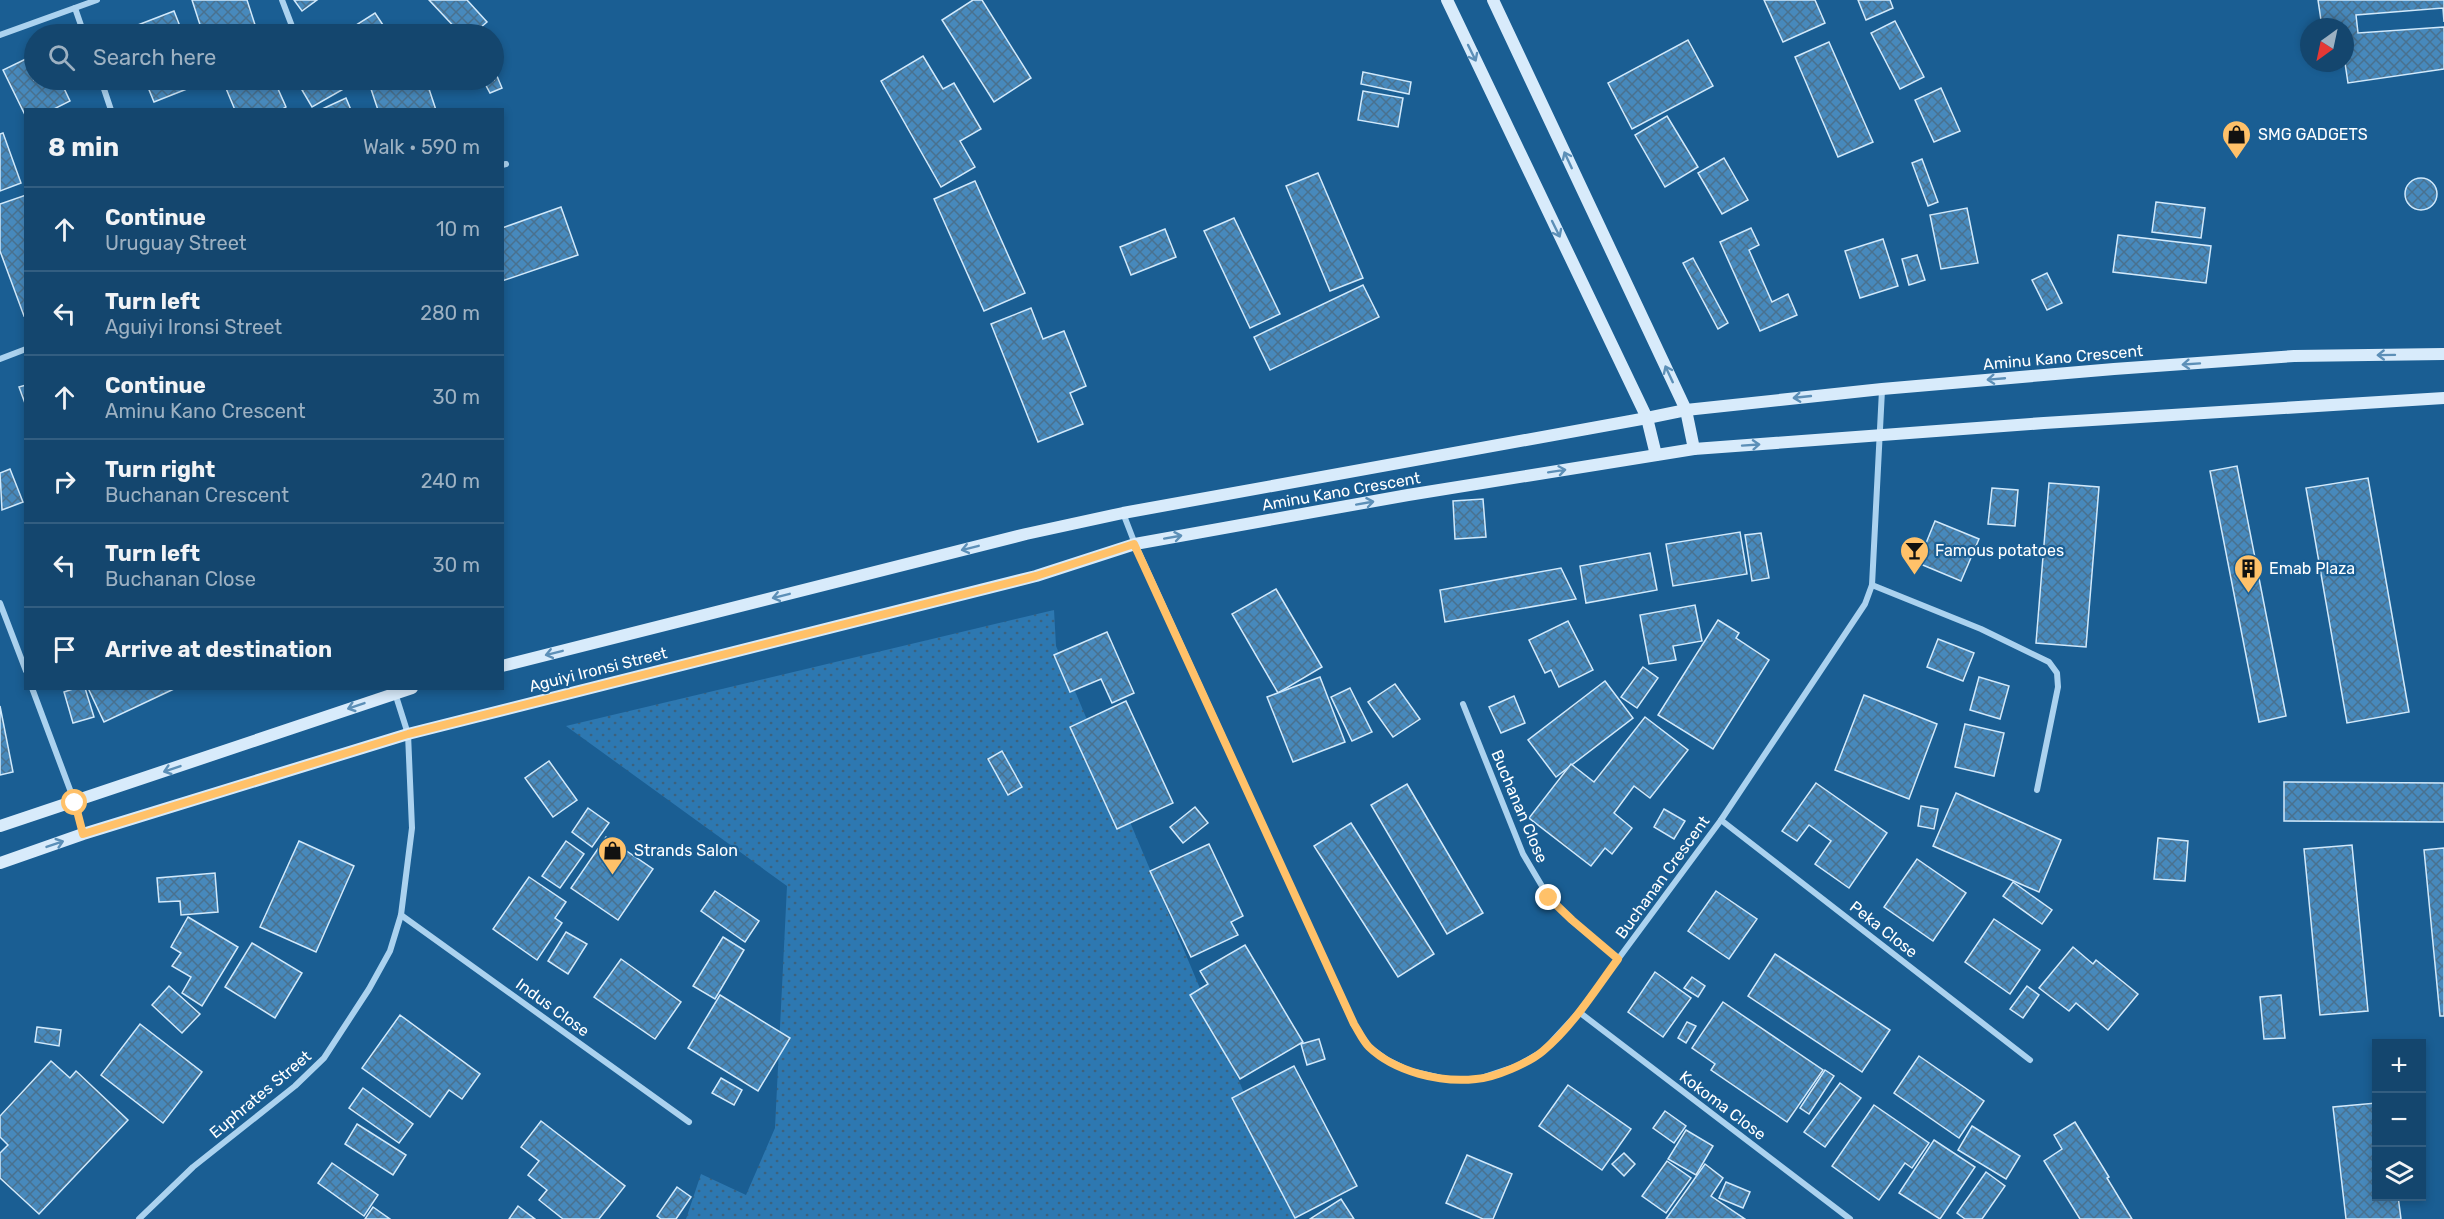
<!DOCTYPE html>
<html lang="en">
<head>
<meta charset="utf-8">
<style>
  body { margin:0; font-family:Rubik,sans-serif; background:#215076; color:#f1f3f6 }
  .controls { position:absolute; right:18px; bottom:18px; display:grid; overflow:hidden; border-radius:0px; box-shadow:0 3px 9px #0003 }
  .controls button { width:54px; height:54px; display:grid; place-items:center; padding:0; border:0; border-bottom:2px solid #335e81; background:#14466e; color:#f1f3f6; font:30px sans-serif }
  .compass { position:absolute; left:2300px; top:18px; width:54px; height:54px; border-radius:50%; background:#14466e; box-shadow:0 3px 9px #0003; rotate:213deg }
  .stop { position:absolute; width:18px; height:18px; margin:-14px; border:4px solid #ffc169; border-radius:50%; background:#fff }
  .stop.end { background:#ffc169; border-color:#fff; box-shadow:0 2px 6px #0008 }
  .list { margin:0; padding:0; list-style:none }
  h2 { display:flex; justify-content:space-between; align-items:center; height:78px; margin:0; padding:0 24px; font-size:26px }
  h2 small { font-size:20px; font-weight:400; color:#9db1c2 }
  .list li { display:grid; grid-template-columns:39px 1fr auto; gap:18px; align-items:center; box-sizing:border-box; height:84px; padding:0 24px; border-top:2px solid #335e81 }
  .list b { display:block; font-size:22px; white-space:nowrap }
  .list p { margin:0; font-size:20px; white-space:nowrap; color:#9db1c2 }
  .list em { font-size:20px; font-style:normal; color:#9db1c2 }
  .icon { flex:none; width:33px; height:33px; fill:none; stroke:currentColor; stroke-width:2; stroke-linecap:round; stroke-linejoin:round }
  .map { position:relative; flex:none; width:2444px; height:1219px; overflow:hidden }
  .search { position:absolute; background:#14466e; box-shadow:0 3px 9px #0003; left:24px; top:24px; width:480px; height:66px; display:flex; align-items:center; gap:15px; box-sizing:border-box; padding:0 21px; border-radius:33px; color:#9db1c2; font-size:22px }
  .panel { position:absolute; background:#14466e; box-shadow:0 3px 9px #0003; left:24px; top:108px; width:480px; height:582px; border-radius:0px }
  .map>svg:first-child { display:block }
</style>
</head>
<body>
<div class="map">
<svg width="2444" height="1219" viewBox="0 0 2444 1219">
  <defs>
    <pattern id="grass-dots" width="8" height="8" patternUnits="userSpaceOnUse" patternTransform="scale(1.5)"><rect width="8" height="8" fill="#2d78b1"/><path d="M2 2h.1M6 6h.1" fill="none" stroke="#3c627e" stroke-width="1.8" stroke-linecap="round"/></pattern>
    <pattern id="building-cross-hatch" width="8" height="8" patternUnits="userSpaceOnUse" patternTransform="scale(1.5)"><rect width="8" height="8" fill="#4789bc"/><path d="M0 0l8 8M0 8l8-8" fill="none" stroke="#49718f"/></pattern>
  </defs>
  <rect width="100%" height="100%" fill="#1a5e93"/>
  <!-- grass -->
  <polygon fill="url(#grass-dots)" points="1054,610 1056,646 1297,1219 686,1219 701,1174 746,1195 775,1128 787,886 566,726"/>
  <!-- building -->
  <g fill="url(#building-cross-hatch)" stroke="#d1e9fb" stroke-width="1.5">
    <polygon points="192,0 247,0 258,34 203,34"/>
    <polygon points="294,0 317,0 302,11"/>
    <polygon points="429,0 467,0 487,22 473,34 461,34"/>
    <polygon points="973,0 982,0 1031,78 994,102 942,20"/>
    <polygon points="1764,0 1815,0 1825,23 1783,42"/>
    <polygon points="1858,0 1890,0 1893,8 1866,20"/>
    <polygon points="2318,0 2444,0 2444,22 2443,8 2356,15 2358,33 2444,27 2444,69 2348,83 2345,63 2345,27 2322,27"/>
    <polygon points="174,11 183,34 127,34 125,30"/>
    <polygon points="375,13 389,34 342,34"/>
    <polygon points="1895,21 1924,77 1900,89 1871,33"/>
    <polygon points="1688,40 1713,86 1632,129 1608,83"/>
    <polygon points="1829,42 1873,142 1838,157 1795,57"/>
    <polygon points="34,55 34,80 60,80 70,101 52,110 26,110 26,117 3,70"/>
    <polygon points="923,56 943,89 954,83 981,129 960,141 975,167 941,187 881,81"/>
    <polygon points="494,69 502,88 490,93 483,80 494,80"/>
    <polygon points="1363,72 1411,82 1409,94 1361,84"/>
    <polygon points="145,80 201,80 202,83 154,102"/>
    <polygon points="240,80 274,80 286,107 281,110 235,110 225,86"/>
    <polygon points="320,80 352,80 354,83 312,107 302,90"/>
    <polygon points="399,80 426,80 436,110 378,110 371,89"/>
    <polygon points="1941,88 1960,131 1934,142 1915,100"/>
    <polygon points="1363,91 1403,98 1398,127 1358,120"/>
    <polygon points="346,98 351,110 320,110"/>
    <polygon points="1667,116 1698,167 1665,187 1635,135"/>
    <polygon points="3,133 21,183 0,191 0,134"/>
    <polygon points="1724,158 1748,200 1722,214 1698,173"/>
    <polygon points="1922,159 1938,202 1928,206 1912,163"/>
    <polygon points="1318,173 1363,278 1330,291 1286,186"/>
    <circle cx="2421" cy="194" r="16"/>
    <polygon points="975,181 1025,293 984,311 934,199"/>
    <polygon points="26,195 26,315 24,316 0,251 0,204"/>
    <polygon points="2156,202 2205,208 2201,238 2152,232"/>
    <polygon points="561,207 578,255 502,281 502,228"/>
    <polygon points="1967,208 1978,263 1941,269 1930,215"/>
    <polygon points="1234,218 1280,314 1250,328 1204,231"/>
    <polygon points="1751,228 1759,245 1749,250 1772,302 1788,294 1797,315 1760,331 1720,242"/>
    <polygon points="1165,229 1176,257 1131,275 1120,247"/>
    <polygon points="2118,235 2211,246 2206,283 2113,272"/>
    <polygon points="1883,239 1898,286 1860,298 1845,251"/>
    <polygon points="1917,255 1925,280 1909,285 1902,259"/>
    <polygon points="1693,258 1728,323 1718,329 1683,263"/>
    <polygon points="2047,273 2062,303 2047,310 2032,280"/>
    <polygon points="1363,285 1379,317 1270,370 1254,337"/>
    <polygon points="1031,308 1043,339 1064,331 1086,386 1070,393 1083,424 1038,442 991,324"/>
    <polygon points="26,385 26,406 19,387"/>
    <polygon points="2237,466 2286,716 2259,722 2210,471"/>
    <polygon points="10,469 23,502 2,510 0,473"/>
    <polygon points="2368,478 2409,712 2347,723 2306,488"/>
    <polygon points="2049,483 2099,487 2086,647 2036,643"/>
    <polygon points="1992,488 2018,490 2015,526 1988,524"/>
    <polygon points="1483,499 1486,537 1455,539 1453,501"/>
    <polygon points="1935,521 1979,539 1961,581 1918,563"/>
    <polygon points="1740,532 1747,574 1673,586 1666,544"/>
    <polygon points="1761,533 1769,578 1752,581 1745,535"/>
    <polygon points="1650,553 1657,590 1586,603 1580,566"/>
    <polygon points="1561,568 1576,599 1445,622 1440,590"/>
    <polygon points="1276,589 1322,667 1278,693 1232,614"/>
    <polygon points="1695,605 1702,641 1673,646 1676,660 1649,664 1640,615"/>
    <polygon points="1718,620 1739,633 1736,638 1769,660 1713,749 1658,715"/>
    <polygon points="1568,621 1593,670 1559,687 1551,670 1545,673 1529,640"/>
    <polygon points="1107,632 1134,693 1112,703 1101,679 1070,692 1054,655"/>
    <polygon points="1938,639 1974,653 1963,681 1927,667"/>
    <polygon points="1643,667 1658,678 1637,708 1621,697"/>
    <polygon points="1320,677 1345,742 1293,762 1267,697"/>
    <polygon points="1979,677 2009,686 2000,719 1970,710"/>
    <polygon points="1605,681 1633,718 1556,777 1528,740"/>
    <polygon points="1395,684 1420,719 1393,737 1368,702"/>
    <polygon points="76,688 85,688 94,717 73,723 64,692"/>
    <polygon points="88,688 176,688 104,722"/>
    <polygon points="1350,688 1372,732 1352,741 1331,697"/>
    <polygon points="1864,695 1937,724 1909,799 1835,770"/>
    <polygon points="1514,696 1525,723 1501,733 1489,707"/>
    <polygon points="1126,701 1173,803 1117,829 1070,727"/>
    <polygon points="0,706 13,772 0,775"/>
    <polygon points="1645,717 1688,750 1650,798 1634,786 1614,813 1632,828 1612,854 1605,848 1591,866 1529,818 1571,764 1594,782"/>
    <polygon points="1965,724 2004,733 1994,776 1955,767"/>
    <polygon points="1002,751 1022,787 1008,795 988,759"/>
    <polygon points="549,761 577,800 553,817 525,778"/>
    <polygon points="2284,782 2444,783 2444,822 2284,821"/>
    <polygon points="1816,783 1887,833 1849,888 1815,864 1831,841 1809,825 1797,841 1782,831"/>
    <polygon points="1407,784 1483,913 1447,934 1371,805"/>
    <polygon points="1956,793 2061,840 2039,892 1933,846"/>
    <polygon points="1921,806 1938,809 1934,829 1918,826"/>
    <polygon points="1195,807 1208,823 1183,843 1170,827"/>
    <polygon points="588,808 609,823 592,847 572,832"/>
    <polygon points="1664,809 1685,821 1674,839 1654,827"/>
    <polygon points="1351,823 1434,954 1398,977 1314,846"/>
    <polygon points="606,837 653,869 618,920 571,888"/>
    <polygon points="2158,838 2188,841 2185,881 2154,879"/>
    <polygon points="299,841 354,866 316,952 260,927"/>
    <polygon points="566,841 584,854 560,888 542,876"/>
    <polygon points="1209,844 1243,916 1231,922 1238,935 1191,957 1150,871"/>
    <polygon points="2352,845 2368,1011 2320,1015 2304,849"/>
    <polygon points="2444,848 2444,1016 2440,1016 2424,850"/>
    <polygon points="1917,859 1966,893 1933,941 1884,907"/>
    <polygon points="215,873 218,912 181,915 180,901 159,902 157,878"/>
    <polygon points="529,877 566,902 555,918 562,923 537,960 493,929"/>
    <polygon points="2013,882 2052,910 2042,924 2003,896"/>
    <polygon points="715,891 759,921 745,942 701,911"/>
    <polygon points="1716,891 1757,919 1729,959 1688,931"/>
    <polygon points="188,917 238,947 202,1006 182,993 191,977 172,966 181,953 171,947"/>
    <polygon points="1994,919 2040,950 2010,994 1965,962"/>
    <polygon points="566,932 587,944 568,974 548,961"/>
    <polygon points="723,937 744,950 715,999 693,986"/>
    <polygon points="252,943 302,973 275,1018 225,987"/>
    <polygon points="1245,945 1303,1042 1240,1079 1190,995 1208,984 1200,971"/>
    <polygon points="2073,947 2093,964 2096,960 2138,994 2108,1030 2076,1003 2069,1011 2039,988"/>
    <polygon points="1775,954 1890,1030 1862,1072 1748,996"/>
    <polygon points="621,959 681,1002 655,1039 594,997"/>
    <polygon points="1655,972 1691,998 1663,1037 1628,1012"/>
    <polygon points="1692,977 1705,986 1698,997 1684,988"/>
    <polygon points="169,986 200,1014 182,1033 152,1005"/>
    <polygon points="2027,986 2039,995 2023,1018 2010,1009"/>
    <polygon points="720,995 790,1038 758,1091 688,1048"/>
    <polygon points="2281,995 2285,1038 2264,1039 2260,997"/>
    <polygon points="1723,1002 1823,1070 1787,1122 1711,1070 1715,1064 1692,1048"/>
    <polygon points="400,1015 480,1074 462,1099 449,1090 430,1117 362,1068"/>
    <polygon points="1687,1022 1696,1026 1686,1043 1678,1038"/>
    <polygon points="140,1024 202,1072 163,1123 101,1075"/>
    <polygon points="37,1027 61,1030 59,1046 35,1042"/>
    <polygon points="1319,1039 1325,1059 1307,1065 1301,1044"/>
    <polygon points="1919,1056 1984,1101 1959,1138 1894,1093"/>
    <polygon points="51,1061 70,1078 76,1071 128,1120 39,1214 0,1178 0,1153 8,1145 0,1137 0,1116"/>
    <polygon points="1294,1066 1357,1186 1295,1218 1232,1098"/>
    <polygon points="1825,1070 1834,1076 1809,1114 1800,1108"/>
    <polygon points="721,1078 742,1090 734,1105 712,1093"/>
    <polygon points="1840,1083 1861,1098 1825,1147 1804,1132"/>
    <polygon points="1568,1085 1631,1129 1602,1170 1539,1126"/>
    <polygon points="363,1088 413,1124 399,1143 349,1108"/>
    <polygon points="2376,1103 2376,1196 2398,1196 2401,1219 2346,1219 2333,1107"/>
    <polygon points="1874,1105 1929,1143 1912,1168 1905,1163 1879,1200 1832,1166"/>
    <polygon points="1665,1111 1686,1126 1674,1143 1653,1128"/>
    <polygon points="541,1121 625,1186 599,1219 563,1219 539,1200 547,1190 528,1175 539,1161 521,1147"/>
    <polygon points="2075,1122 2109,1177 2107,1178 2132,1219 2080,1219 2044,1161 2062,1149 2054,1135"/>
    <polygon points="357,1124 406,1155 393,1175 345,1144"/>
    <polygon points="1972,1126 2020,1156 2006,1179 1958,1150"/>
    <polygon points="1686,1130 1713,1146 1696,1175 1668,1159"/>
    <polygon points="1934,1140 1975,1167 1940,1219 1899,1193"/>
    <polygon points="1624,1153 1635,1164 1624,1176 1612,1164"/>
    <polygon points="1467,1155 1512,1174 1493,1219 1483,1219 1446,1203"/>
    <polygon points="1667,1161 1691,1178 1666,1213 1642,1196"/>
    <polygon points="332,1163 378,1195 364,1216 318,1183"/>
    <polygon points="1705,1164 1723,1178 1711,1196 1745,1219 1666,1219"/>
    <polygon points="1986,1172 2005,1186 1982,1219 1965,1219 1957,1213"/>
    <polygon points="1726,1182 1750,1192 1743,1208 1719,1198"/>
    <polygon points="677,1187 691,1197 676,1219 661,1219 657,1216"/>
    <polygon points="1341,1199 1354,1219 1310,1219"/>
    <polygon points="518,1206 535,1219 509,1219"/>
    <polygon points="373,1207 390,1219 365,1219"/>
  </g>
  <g fill="none" stroke-linecap="round" stroke-linejoin="round">
    <!-- street -->
    <g stroke="#abd2ef" stroke-width="6">
      <polyline points="282,0 295,34"/>
      <polyline points="75,8 84,34"/>
      <polyline points="0,35 97,0"/>
      <polyline points="101,80 111,110"/>
      <polyline points="502,165 506,164"/>
      <polyline points="0,359 26,349"/>
      <polyline points="1123,513 1135,544 1354,1025 1369,1047 1387,1060 1410,1071 1446,1079 1478,1079 1517,1066 1543,1051 1579,1012 1721,820 1865,604 1872,585 1882,390"/>
      <polyline points="1872,585 1981,629 2049,662 2057,673 2058,687 2037,790"/>
      <polyline points="0,603 26,671"/>
      <polyline points="32,688 75,803 83,834"/>
      <polyline points="1463,704 1523,854 1549,898 1571,920 1618,959"/>
      <polyline points="1721,820 2030,1060"/>
      <polyline points="401,915 689,1122"/>
      <polyline points="1579,1012 1850,1219"/>
      <polyline points="139,1219 193,1167 295,1086 324,1058 369,989 390,951 401,915 412,828 408,734 395,693"/>
    </g>
    <!-- secondary -->
    <g stroke="#d8ebfb" stroke-width="12">
      <polyline points="1447,0 1647,418 1656,455"/>
      <polyline points="1493,0 1686,410 1694,449"/>
      <polyline points="502,666 1026,534 1123,513 1647,418 1686,410 1882,389 2114,369 2294,356 2444,354"/>
      <polyline points="0,826 412,688"/>
      <polyline points="0,863 83,834 408,734 1036,576 1135,544 1408,495 1694,449 2044,423 2444,398"/>
    </g>
  </g>
  <!-- one-way arrows -->
  <defs><path id="oneway-shaft" d="M-6 0H5M1.5-3L5.5 0L1.5 3" fill="none" stroke-width="1.6" stroke-linecap="round" stroke-linejoin="round" transform="scale(1.5)"/></defs>
  <g stroke="#5c8fb7">
    <use href="#oneway-shaft" transform="translate(1472 53) rotate(64)"/>
    <use href="#oneway-shaft" transform="translate(1568 160) rotate(-115)"/>
    <use href="#oneway-shaft" transform="translate(1556 229) rotate(64)"/>
    <use href="#oneway-shaft" transform="translate(2386 355) rotate(179)"/>
    <use href="#oneway-shaft" transform="translate(2191 364) rotate(176)"/>
    <use href="#oneway-shaft" transform="translate(1669 374) rotate(-115)"/>
    <use href="#oneway-shaft" transform="translate(1996 379) rotate(175)"/>
    <use href="#oneway-shaft" transform="translate(1802 397) rotate(174)"/>
    <use href="#oneway-shaft" transform="translate(1751 445) rotate(-4)"/>
    <use href="#oneway-shaft" transform="translate(1557 471) rotate(-9)"/>
    <use href="#oneway-shaft" transform="translate(1365 503) rotate(-10)"/>
    <use href="#oneway-shaft" transform="translate(1173 537) rotate(-10)"/>
    <use href="#oneway-shaft" transform="translate(970 548) rotate(166)"/>
    <use href="#oneway-shaft" transform="translate(781 596) rotate(166)"/>
    <use href="#oneway-shaft" transform="translate(554 653) rotate(166)"/>
    <use href="#oneway-shaft" transform="translate(356 706) rotate(161)"/>
    <use href="#oneway-shaft" transform="translate(172 769) rotate(161)"/>
    <use href="#oneway-shaft" transform="translate(55 844) rotate(-19)"/>
  </g>
  <g fill="none" stroke-linecap="round" stroke-linejoin="round">
    <!-- route -->
    <path stroke="#ffc169" stroke-width="8" d="M75,803L83,834L408,734L1036,576L1134,544L1354,1024C1359,1032 1363,1041 1369,1047C1395,1072 1441,1083 1476,1079C1494,1078 1529,1063 1543,1051C1573,1026 1595,990 1618,959L1572,920L1549,898"/>
  </g>
  <!-- icons -->
  <defs>
    <symbol id="shop-pin" viewBox="-11 -11 22 30"><path d="M0 17L-7.5 6A9.5 9.5 0 1 1 7.5 6Z" fill="#ffc169" stroke="#1a5e93"/><path d="M-5-2.5h2.3a2.7 3.5 0 0 1 5.4 0H5L5.5 6h-11ZM-1.5-2.5h3a1.5 2.3 0 0 0-3 0Z" fill="#111"/></symbol>
    <symbol id="bar-pin" viewBox="-11 -11 22 30"><path d="M0 17L-7.5 6A9.5 9.5 0 1 1 7.5 6Z" fill="#ffc169" stroke="#1a5e93"/><path d="M-6-5H6L.8 .8V4.5H3.5V6h-7V4.5H-.8V.8Z" fill="#111"/></symbol>
    <symbol id="building-pin" viewBox="-11 -11 22 30"><path d="M0 17L-7.5 6A9.5 9.5 0 1 1 7.5 6Z" fill="#ffc169" stroke="#1a5e93"/><path d="M-4-6H4V6H1V3H-1V6H-4ZM-2.5-4.3h1.7v1.8h-1.7ZM.8-4.3h1.7v1.8H.8ZM-2.5-1h1.7V.8h-1.7ZM.8-1h1.7V.8H.8Z" fill="#111"/></symbol>
  </defs>
  <g fill-rule="evenodd">
    <use href="#shop-pin" x="2220" y="118" width="33" height="45"/>
    <use href="#bar-pin" x="1898" y="534" width="33" height="45"/>
    <use href="#building-pin" x="2232" y="552" width="33" height="45"/>
    <use href="#shop-pin" x="596" y="834" width="33" height="45"/>
  </g>
  <g text-anchor="middle" stroke-width="4.5" stroke-linejoin="round" paint-order="stroke">
    <!-- poi labels -->
    <g font-size="16" fill="#fff" stroke="#1a5e93" text-anchor="start">
      <text x="2258" y="140">SMG GADGETS</text>
      <text x="1935" y="556">Famous potatoes</text>
      <text x="2269" y="574">Emab Plaza</text>
      <text x="634" y="856">Strands Salon</text>
    </g>
    <!-- street labels -->
    <g font-size="16" fill="#fff" stroke="#1a5e93">
      <text transform="translate(2063 357) rotate(-5)" y="6">Aminu Kano Crescent</text>
      <text transform="translate(1341 491) rotate(-10)" y="6">Aminu Kano Crescent</text>
      <text transform="translate(598 669) rotate(-14)" y="6">Aguiyi Ironsi Street</text>
      <text transform="translate(1520 806) rotate(67)" y="6">Buchanan Close</text>
      <text transform="translate(1662 877) rotate(-54)" y="6">Buchanan Crescent</text>
      <text transform="translate(1884 929) rotate(38)" y="6">Peka Close</text>
      <text transform="translate(553 1007) rotate(36)" y="6">Indus Close</text>
      <text transform="translate(260 1094) rotate(-40)" y="6">Euphrates Street</text>
      <text transform="translate(1723 1105) rotate(37)" y="6">Kokoma Close</text>
    </g>
  </g>
</svg>
<div class="controls">
<button>+</button>
<button>−</button>
<button><svg class="icon" aria-label="layers" viewBox="0 0 24 24"><path d="M12 4l9 5-9 5-9-5zM3 14l9 5 9-5"/></svg></button>
</div>
<svg class="compass" viewBox="-18 -18 36 36"><path d="M0-13l5 13h-10z" fill="#e53935"/><path d="M0 13l5-13h-10z" fill="#9db1c2"/></svg>
<div class="stop" style="left:75px;top:803px"></div>
<div class="stop end" style="left:1549px;top:898px"></div>
<div class="search"><svg class="icon" aria-label="search" viewBox="0 0 24 24"><circle cx="10" cy="10" r="6"/><path d="M15 15l6 6"/></svg>Search here</div>
<section class="panel">
<h2>8 min<small>Walk · 590 m</small></h2>
<ul class="list">
<li><svg class="icon" aria-label="ahead" viewBox="0 0 24 24"><path d="M12 20V5M6 11l6-6 6 6"/></svg><div><b>Continue</b><p>Uruguay Street</p></div><em>10 m</em></li>
<li><svg class="icon" aria-label="left" viewBox="0 0 24 24"><path d="M17 20v-9H6M10 6l-5 5 5 5"/></svg><div><b>Turn left</b><p>Aguiyi Ironsi Street</p></div><em>280 m</em></li>
<li><svg class="icon" aria-label="ahead" viewBox="0 0 24 24"><path d="M12 20V5M6 11l6-6 6 6"/></svg><div><b>Continue</b><p>Aminu Kano Crescent</p></div><em>30 m</em></li>
<li><svg class="icon" aria-label="right" viewBox="0 0 24 24"><path d="M7 20v-9h11M14 6l5 5-5 5"/></svg><div><b>Turn right</b><p>Buchanan Crescent</p></div><em>240 m</em></li>
<li><svg class="icon" aria-label="left" viewBox="0 0 24 24"><path d="M17 20v-9H6M10 6l-5 5 5 5"/></svg><div><b>Turn left</b><p>Buchanan Close</p></div><em>30 m</em></li>
<li><svg class="icon" aria-label="arrive" viewBox="0 0 24 24"><path d="M6 21V4h12l-3 4 3 4H6"/></svg><div><b>Arrive at destination</b></div></li>
</ul>
</section>
</div>
</body>
</html>
